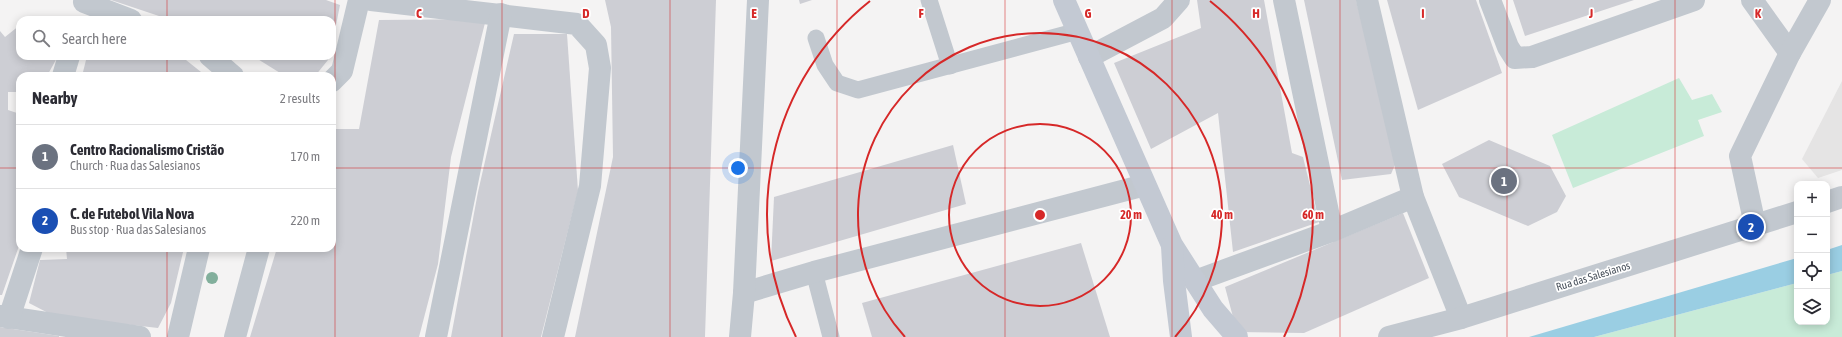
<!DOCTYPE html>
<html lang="en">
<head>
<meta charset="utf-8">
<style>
  body { margin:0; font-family:"Asap Condensed",sans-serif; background:#f2f2f3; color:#2b2b33 }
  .controls { position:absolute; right:12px; bottom:12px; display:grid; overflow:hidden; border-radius:8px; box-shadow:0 2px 10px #0003 }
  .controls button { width:36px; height:36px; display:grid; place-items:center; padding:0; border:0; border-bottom:1px solid #e1e1e2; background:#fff; color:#2b2b33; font:20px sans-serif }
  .you { position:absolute; left:738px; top:168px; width:14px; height:14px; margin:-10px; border:3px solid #fff; border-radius:50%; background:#1a73e8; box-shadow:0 0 0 6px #1a73e833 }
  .badge { display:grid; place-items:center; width:26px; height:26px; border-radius:50%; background:#3169d0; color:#fff; font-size:13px; font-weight:700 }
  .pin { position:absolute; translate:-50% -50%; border:2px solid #fff; box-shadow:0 1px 4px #0006 }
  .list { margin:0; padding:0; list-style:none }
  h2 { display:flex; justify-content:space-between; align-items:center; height:52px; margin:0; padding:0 16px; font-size:17px }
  h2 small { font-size:13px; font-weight:400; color:#7c7c81 }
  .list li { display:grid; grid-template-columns:26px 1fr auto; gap:12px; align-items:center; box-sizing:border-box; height:64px; padding:0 16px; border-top:1px solid #e1e1e2 }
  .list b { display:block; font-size:15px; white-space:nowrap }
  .list p { margin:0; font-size:13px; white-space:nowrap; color:#7c7c81 }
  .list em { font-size:13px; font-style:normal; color:#7c7c81 }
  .icon { flex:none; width:22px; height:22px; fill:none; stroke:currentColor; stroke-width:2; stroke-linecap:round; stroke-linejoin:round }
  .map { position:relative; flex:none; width:1842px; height:337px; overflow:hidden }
  .search { position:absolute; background:#fff; box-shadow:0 2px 10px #0003; left:16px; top:16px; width:320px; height:44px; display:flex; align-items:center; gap:10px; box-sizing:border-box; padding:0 14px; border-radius:12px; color:#7c7c81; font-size:15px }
  .panel { position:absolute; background:#fff; box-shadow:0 2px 10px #0003; left:16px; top:72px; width:320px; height:180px; border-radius:12px }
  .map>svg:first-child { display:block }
</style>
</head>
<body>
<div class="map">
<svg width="1842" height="337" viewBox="0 0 1842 337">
  <rect width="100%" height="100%" fill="#f4f3f3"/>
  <!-- education -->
  <polygon fill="#e5e4e4" points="1842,81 1842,170 1818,178 1802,159"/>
  <!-- green -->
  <g fill="#c8ebd8">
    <polygon points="1679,78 1692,100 1712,94 1722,112 1698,120 1704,136 1573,188 1552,135"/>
    <polygon points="1842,271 1842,337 1594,337 1797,283 1797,322 1827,322 1827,275"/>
  </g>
  <!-- water -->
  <g fill="#9acee3">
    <polygon points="1842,245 1842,271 1827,275 1827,250"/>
    <polygon points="1797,258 1797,283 1594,337 1529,337"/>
  </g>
  <!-- building -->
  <g fill="#cdced4">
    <polygon points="111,0 326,0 340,5 333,40 332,20 171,20"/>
    <polygon points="605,0 716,0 705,337 575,337 613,157 611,27"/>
    <polygon points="799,0 812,0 800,4"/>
    <polygon points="1197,0 1264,0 1292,153 1303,157 1319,222 1233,252 1218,113 1151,149 1114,63 1201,28"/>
    <polygon points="1304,0 1356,0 1397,160 1391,174 1342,180"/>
    <polygon points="1387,0 1476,0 1502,73 1418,110"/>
    <polygon points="1513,0 1634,0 1525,36"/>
    <polygon points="486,19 451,157 438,264 419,337 250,337 277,248 332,248 332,129 359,129 379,20"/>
    <polygon points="20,25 20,56 58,56 47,76 20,76 20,92 8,92 8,110 20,114 20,243 2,295 0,295 0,31 5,37"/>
    <polygon points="514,34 567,34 578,191 541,337 451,337 478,192"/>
    <polygon points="87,56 181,56 206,76 82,76"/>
    <polygon points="253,56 329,56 328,60 315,76 285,76"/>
    <polygon points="1489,140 1550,166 1566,196 1557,212 1528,226 1459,197 1442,164"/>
    <polygon points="953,145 966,204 771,261 774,197"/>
    <polygon points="1403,213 1429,278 1304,333 1237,332 1225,287"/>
    <polygon points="1081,243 1110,337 872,337 862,303"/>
    <polygon points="66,248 184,248 171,303 158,328 54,316 29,303 40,260 67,259"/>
    <polygon points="0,327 59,336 59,337 0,337"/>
  </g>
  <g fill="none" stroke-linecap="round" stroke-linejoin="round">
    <!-- lane -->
    <g stroke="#c2c8cf" stroke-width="17">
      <polyline points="929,0 950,66"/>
      <polyline points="816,38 825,65 837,83 858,90 1078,31"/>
      <polyline points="814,272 831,337"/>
    </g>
    <!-- street -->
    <g stroke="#c2c8cf" stroke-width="22">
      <polyline points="371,0 577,24 596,45 600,68 590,186 553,337"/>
      <polyline points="1284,0 1332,231 1413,197"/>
      <polyline points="1367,0 1413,197 1461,318"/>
      <polyline points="1490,0 1508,47 1515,58 1532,57 1694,0"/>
      <polyline points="1752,0 1790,53"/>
      <polyline points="84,2 131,20"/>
      <polyline points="210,56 233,76"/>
      <polyline points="1089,57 1163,18 1179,0"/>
      <polyline points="63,76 69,56"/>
      <polyline points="332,81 342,71 359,0"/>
      <polyline points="1827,202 1842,197"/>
      <polyline points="1755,225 1740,156 1790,53 1820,0"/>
      <polyline points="1195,281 1332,231"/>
      <polyline points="744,293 814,272 1145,185"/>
      <polyline points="0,316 140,337"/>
      <polyline points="9,318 32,248"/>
      <polyline points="178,337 199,248"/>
      <polyline points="235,337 259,248"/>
      <polyline points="436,337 501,14"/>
      <polyline points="740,337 744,293 758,0"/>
      <polyline points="1389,337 1461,318 1797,212"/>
    </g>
    <!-- secondary -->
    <g stroke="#c3c9d3" stroke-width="22">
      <polyline points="1064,0 1172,245 1213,309 1237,337"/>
      <polyline points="1172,246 1174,281 1181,337"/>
    </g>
  </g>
  <!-- trees -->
  <circle fill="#82af9c" cx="212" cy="278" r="6"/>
  <!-- grid -->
  <path fill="none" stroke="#d62828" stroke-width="1" stroke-opacity="0.55" d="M167,0V20M335,0V337M502,0V337M670,0V337M837,0V337M1005,0V337M1172,0V337M1340,0V337M1507,0V337M1675,0V337M167,56V76M0,168H20M332,168H1842M167,248V337"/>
  <!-- distance rings -->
  <g fill="none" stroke="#d62828" stroke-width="2">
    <circle cx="1040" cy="215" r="91"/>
    <path d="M905 337A182 182 0 1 1 1175 337"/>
    <path d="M796 337A273 273 0 0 1 870 1M1210 1A273 273 0 0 1 1284 337"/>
  </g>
  <g text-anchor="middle" stroke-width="3.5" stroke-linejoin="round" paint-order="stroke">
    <!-- street labels -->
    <g font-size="11" fill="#4c545e" stroke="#fff">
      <text transform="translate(1593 276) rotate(-17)" y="4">Rua das Salesianos</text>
    </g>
  </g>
  <g font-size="13" text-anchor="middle" font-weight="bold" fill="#d62828" stroke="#fff" stroke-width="3.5" stroke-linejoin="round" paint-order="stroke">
    <text x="419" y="18">C</text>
    <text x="586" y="18">D</text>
    <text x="754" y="18">E</text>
    <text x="921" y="18">F</text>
    <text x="1088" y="18">G</text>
    <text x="1256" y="18">H</text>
    <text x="1423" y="18">I</text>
    <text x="1591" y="18">J</text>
    <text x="1758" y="18">K</text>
  </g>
  <circle cx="1040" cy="215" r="6" fill="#d62828" stroke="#fff" stroke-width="2"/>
  <g font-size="12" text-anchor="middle" font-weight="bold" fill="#d62828" stroke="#fff" stroke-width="3.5" stroke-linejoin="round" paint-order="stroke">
    <text x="1131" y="219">20 m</text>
    <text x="1222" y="219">40 m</text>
    <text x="1313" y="219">60 m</text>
  </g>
</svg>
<div class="controls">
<button>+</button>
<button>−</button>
<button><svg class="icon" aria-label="locate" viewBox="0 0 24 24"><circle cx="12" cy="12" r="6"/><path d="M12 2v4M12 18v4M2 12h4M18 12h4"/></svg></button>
<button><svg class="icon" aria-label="layers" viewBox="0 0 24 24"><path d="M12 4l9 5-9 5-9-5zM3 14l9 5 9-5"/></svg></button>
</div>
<div class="you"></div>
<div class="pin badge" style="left:1504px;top:181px;background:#6b7280">1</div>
<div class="pin badge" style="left:1751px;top:227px;background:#1a4fb4">2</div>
<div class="search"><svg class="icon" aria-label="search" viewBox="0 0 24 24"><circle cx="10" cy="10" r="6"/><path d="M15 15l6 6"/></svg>Search here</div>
<section class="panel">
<h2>Nearby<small>2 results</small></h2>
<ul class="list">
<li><span class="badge" style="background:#6b7280">1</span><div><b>Centro Racionalismo Cristão</b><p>Church · Rua das Salesianos</p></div><em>170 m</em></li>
<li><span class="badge" style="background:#1a4fb4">2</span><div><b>C. de Futebol Vila Nova</b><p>Bus stop · Rua das Salesianos</p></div><em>220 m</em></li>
</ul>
</section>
</div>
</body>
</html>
